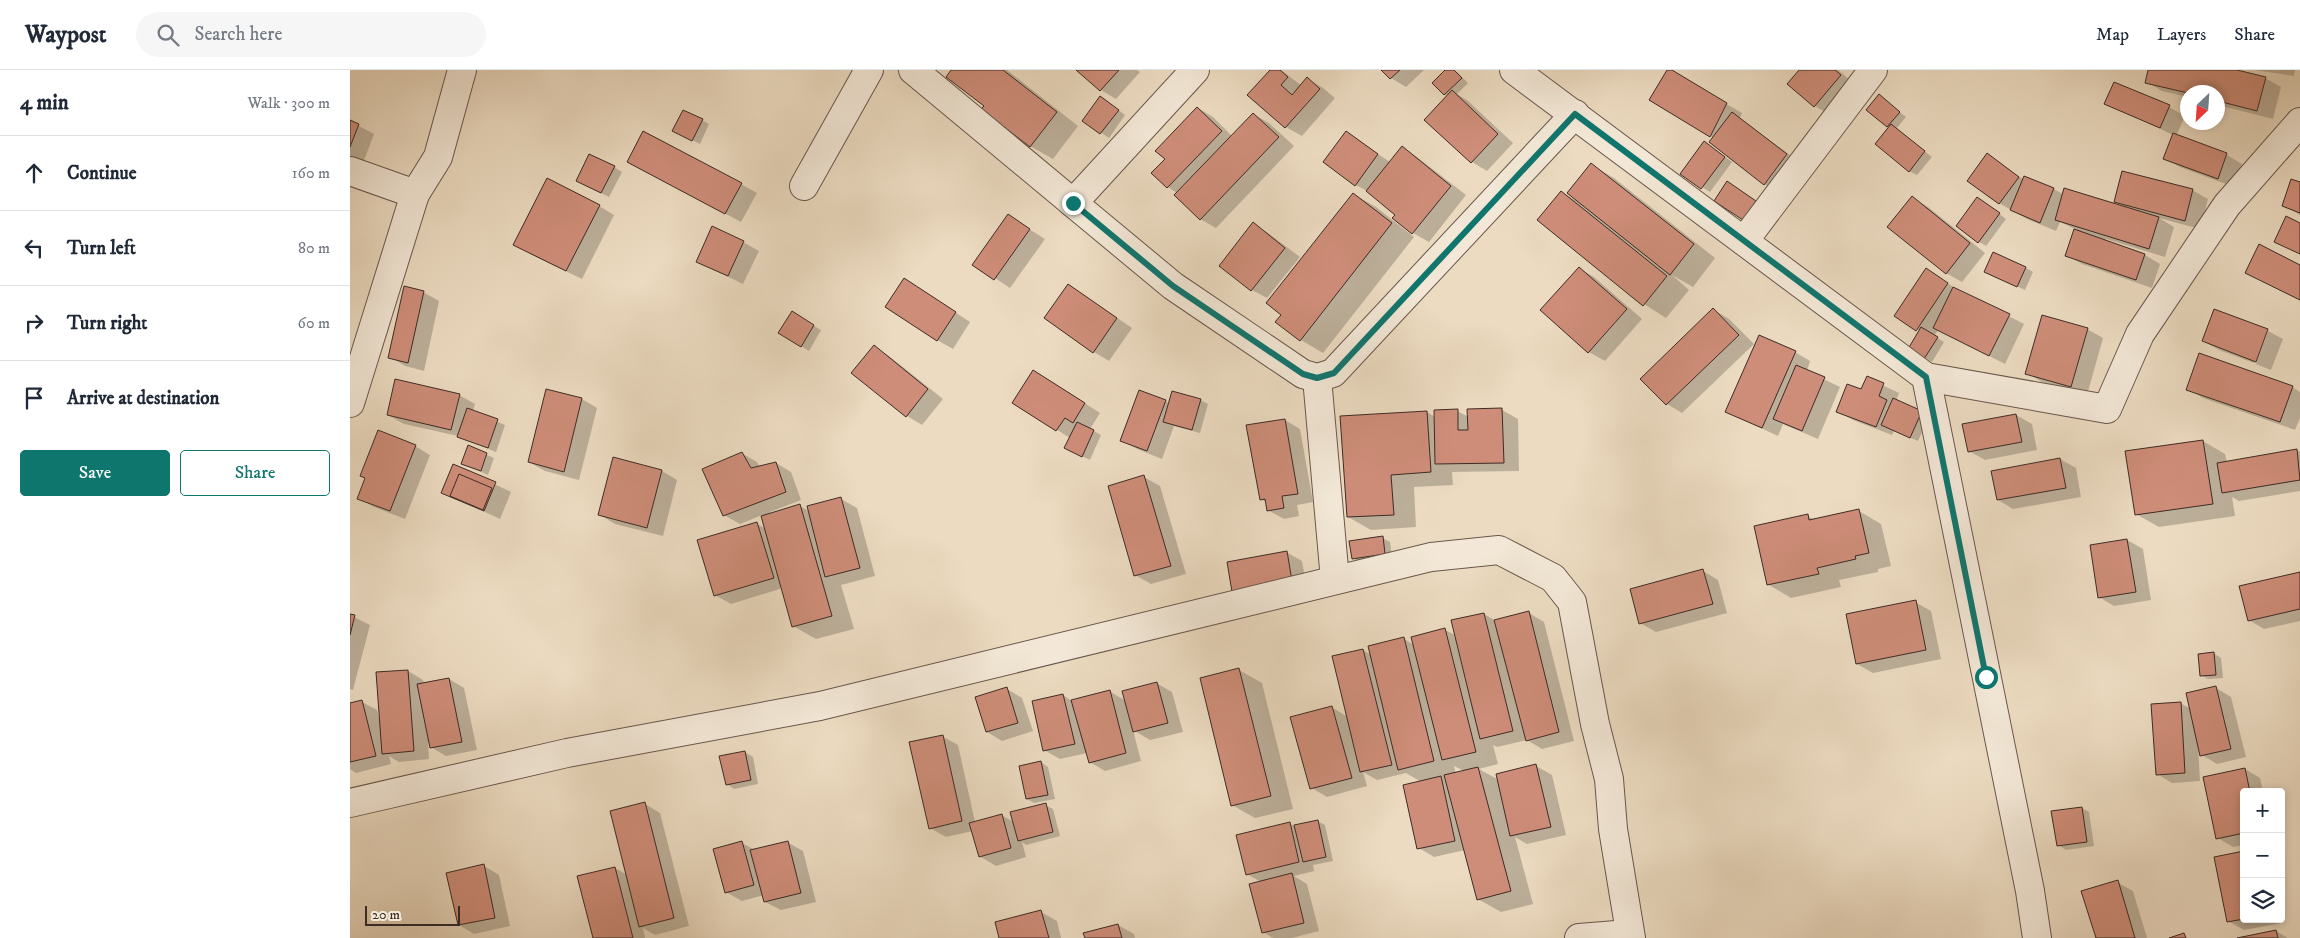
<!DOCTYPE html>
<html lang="en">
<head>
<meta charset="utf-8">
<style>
  body { margin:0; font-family:"IM FELL DW Pica",serif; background:#f6f6f7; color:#1f2937 }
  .controls { position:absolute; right:15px; bottom:15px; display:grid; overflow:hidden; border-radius:5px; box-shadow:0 2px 8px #0003 }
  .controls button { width:45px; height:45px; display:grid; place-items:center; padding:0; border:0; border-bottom:1px solid #e0e1e3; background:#fff; color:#1f2937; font:25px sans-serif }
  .compass { position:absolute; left:1830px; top:15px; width:45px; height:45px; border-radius:50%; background:#fff; box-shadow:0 2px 8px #0003; rotate:205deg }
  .scale { position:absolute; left:15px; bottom:12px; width:95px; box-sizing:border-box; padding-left:5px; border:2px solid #3d2b25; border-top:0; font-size:14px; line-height:18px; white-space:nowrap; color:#3d2b25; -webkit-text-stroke:4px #f3e8d7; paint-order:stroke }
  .stop { position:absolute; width:15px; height:15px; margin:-11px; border:4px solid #0f766e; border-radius:50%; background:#fff }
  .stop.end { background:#0f766e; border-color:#fff; box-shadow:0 1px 5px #0008 }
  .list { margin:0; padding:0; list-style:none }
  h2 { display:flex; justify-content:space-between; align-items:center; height:65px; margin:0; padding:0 20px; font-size:21px }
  h2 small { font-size:16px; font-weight:400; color:#747a83 }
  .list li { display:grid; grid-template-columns:32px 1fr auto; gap:15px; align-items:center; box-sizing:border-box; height:75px; padding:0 20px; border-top:1px solid #e0e1e3 }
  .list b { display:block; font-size:19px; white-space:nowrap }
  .list em { font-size:16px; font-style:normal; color:#747a83 }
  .actions { display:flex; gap:10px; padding:15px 20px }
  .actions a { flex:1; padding:11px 0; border:1px solid #0f766e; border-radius:5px; text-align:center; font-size:18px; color:#0f766e }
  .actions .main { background:#0f766e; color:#fff }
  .icon { flex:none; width:28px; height:28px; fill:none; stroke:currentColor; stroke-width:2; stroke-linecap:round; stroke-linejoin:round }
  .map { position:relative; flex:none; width:1950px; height:868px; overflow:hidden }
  header { display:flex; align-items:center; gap:30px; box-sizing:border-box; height:70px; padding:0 25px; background:#fff; border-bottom:1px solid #e0e1e3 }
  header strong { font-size:24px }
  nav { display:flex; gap:28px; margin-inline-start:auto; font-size:18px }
  .search { width:350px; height:45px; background:#f6f6f7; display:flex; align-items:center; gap:12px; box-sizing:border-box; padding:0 18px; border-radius:28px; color:#747a83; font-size:19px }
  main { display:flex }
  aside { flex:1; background:#fff }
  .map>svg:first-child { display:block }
</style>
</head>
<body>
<header>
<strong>Waypost</strong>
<div class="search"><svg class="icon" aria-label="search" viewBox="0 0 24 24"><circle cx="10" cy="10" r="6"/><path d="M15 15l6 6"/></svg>Search here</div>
<nav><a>Map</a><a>Layers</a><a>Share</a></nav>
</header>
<main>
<aside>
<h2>4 min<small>Walk · 300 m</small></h2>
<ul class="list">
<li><svg class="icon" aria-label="ahead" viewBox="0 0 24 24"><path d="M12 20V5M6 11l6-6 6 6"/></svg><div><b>Continue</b></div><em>160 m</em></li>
<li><svg class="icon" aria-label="left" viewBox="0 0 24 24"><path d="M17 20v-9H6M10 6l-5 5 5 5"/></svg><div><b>Turn left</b></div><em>80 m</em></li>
<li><svg class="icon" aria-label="right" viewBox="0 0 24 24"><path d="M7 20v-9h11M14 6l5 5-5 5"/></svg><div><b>Turn right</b></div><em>60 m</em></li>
<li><svg class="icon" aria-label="arrive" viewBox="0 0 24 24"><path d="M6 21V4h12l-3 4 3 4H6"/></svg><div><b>Arrive at destination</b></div></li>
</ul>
<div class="actions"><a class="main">Save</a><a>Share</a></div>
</aside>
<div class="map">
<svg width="1950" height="868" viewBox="0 0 1950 868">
  <rect width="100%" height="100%" fill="#ecdbc1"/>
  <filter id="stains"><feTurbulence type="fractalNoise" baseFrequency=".004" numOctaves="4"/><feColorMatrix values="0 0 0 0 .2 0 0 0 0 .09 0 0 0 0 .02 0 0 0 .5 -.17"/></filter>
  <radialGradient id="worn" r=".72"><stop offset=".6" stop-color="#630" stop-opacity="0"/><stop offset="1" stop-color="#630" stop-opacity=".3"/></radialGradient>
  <!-- shadow -->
  <g fill="#0003" fill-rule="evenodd">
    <polygon points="603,0 657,0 728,56 703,89 680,76 636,36"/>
    <polygon points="728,0 787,0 790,2 766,29 751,20"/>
    <polygon points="921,0 931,0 952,16 958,9 973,18 985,28 952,66 936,57 899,25"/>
    <polygon points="1033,0 1074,0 1056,17 1041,8"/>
    <polygon points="1097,0 1107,2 1118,13 1107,24 1118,31 1163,73 1137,101 1122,92 1076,50 1098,27 1094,24"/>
    <polygon points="1318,0 1392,43 1390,48 1452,94 1430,123 1414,114 1364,68 1301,30"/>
    <polygon points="1451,0 1488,0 1506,15 1480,45 1465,36"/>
    <polygon points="1800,0 1882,0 1915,8 1931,17 1923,49 1868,35 1868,22 1838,22 1838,27 1812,21 1797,12"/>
    <polygon points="1904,0 1945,0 1944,6"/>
    <polygon points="1764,13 1819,37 1835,46 1826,66 1877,85 1892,94 1884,117 1830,97 1814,88 1823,65 1756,33"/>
    <polygon points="1529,26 1556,47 1546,59 1582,87 1567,105 1559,101 1540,57 1537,56"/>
    <polygon points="758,32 775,45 759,68 734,51"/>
    <polygon points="848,38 863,47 882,66 903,44 919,53 944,76 866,158 850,149 827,123 818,117 803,103 816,89"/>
    <polygon points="352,50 359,54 350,74 332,65"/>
    <polygon points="0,51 24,64 12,96 0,92"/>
    <polygon points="996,63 1040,92 1052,78 1067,87 1116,125 1079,172 1063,163 1044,148 1047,144 1019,122 1006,115"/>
    <polygon points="1362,77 1382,92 1360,122 1332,104"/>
    <polygon points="1637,85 1674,110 1675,108 1704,119 1714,125 1775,137 1766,132 1842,120 1858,129 1850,159 1809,148 1824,157 1815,187 1756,169 1755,171 1795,185 1810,194 1802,218 1732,194 1716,185 1725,159 1710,152 1706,161 1677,149 1649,133"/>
    <polygon points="1241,95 1264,108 1365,188 1343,217 1322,205 1339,220 1316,248 1294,234 1212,122 1225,130"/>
    <polygon points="264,97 272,102 259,127 235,115"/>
    <polygon points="294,100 391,114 407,123 391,152"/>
    <polygon points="1950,113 1950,145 1933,135"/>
    <polygon points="1003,124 1026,137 1064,167 973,283 951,270 933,245"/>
    <polygon points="1562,128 1578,137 1635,183 1612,212 1596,203"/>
    <polygon points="1635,133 1656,149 1636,176 1629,172"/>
    <polygon points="249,136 264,145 232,209 180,184"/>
    <polygon points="658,146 695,169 660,218 624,194"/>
    <polygon points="903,154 918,163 950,187 917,228 902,220"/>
    <polygon points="393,172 409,181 393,214 347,192"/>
    <polygon points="1229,198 1244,207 1292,249 1255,291 1239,282"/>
    <polygon points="1676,198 1683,202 1675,220 1635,202"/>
    <polygon points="1591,209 1611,222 1674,254 1655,294 1588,260 1584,266 1594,272 1582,292 1559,278 1570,261 1546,246"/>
    <polygon points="719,215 782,258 759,291 744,282"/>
    <polygon points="570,219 620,252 603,279 587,270"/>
    <polygon points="73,222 89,231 74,301 55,296 40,287"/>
    <polygon points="1364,240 1379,249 1404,274 1332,343 1317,334"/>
    <polygon points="1865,240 1918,261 1916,261 1904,293 1869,280 1853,271"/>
    <polygon points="442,243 471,260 459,281 430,263"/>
    <polygon points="1737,259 1753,268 1737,325 1692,312 1677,303"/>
    <polygon points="1918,261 1933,269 1921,300 1906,294"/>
    <polygon points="524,277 539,286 593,329 572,355 557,346"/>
    <polygon points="1445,282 1460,291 1457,301 1490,317 1468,369 1433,354 1428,366 1376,342"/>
    <polygon points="1517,308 1549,323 1546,331 1579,347 1568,371 1544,361 1542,365 1503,350 1488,341 1512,321"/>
    <polygon points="699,310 750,343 740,359 751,365 740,390 723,382 720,368 664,333"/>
    <polygon points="1942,317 1950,322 1950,348 1945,360 1853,328 1838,319"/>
    <polygon points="109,325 125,334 123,341 155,355 146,382 108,366 54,354 38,345"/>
    <polygon points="232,329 247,338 229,410 195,401 179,392"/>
    <polygon points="850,330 858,334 850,363 824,356 812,389 787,379 772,370 815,331 820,334"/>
    <polygon points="1119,340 1152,340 1168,349 1169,401 1102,402 1103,415 1064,417 1066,457 1021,460 998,447 1077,342 1085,347 1107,341 1119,347"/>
    <polygon points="1666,345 1682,354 1687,380 1635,390 1619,381"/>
    <polygon points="935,350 950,359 963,432 947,435 949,446 934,449 918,440 917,433 911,429"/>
    <polygon points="1853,371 1875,384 1877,392 1947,380 1950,382 1950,421 1889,431 1882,427 1885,446 1809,457 1786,444"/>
    <polygon points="65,376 80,385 55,449 24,437 8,428"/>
    <polygon points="119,377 144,388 138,405 112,393"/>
    <polygon points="391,383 407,392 410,397 426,393 441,402 451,430 420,442 420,444 450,436 459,441 491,429 507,438 525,506 491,515 504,559 466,569 443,556 433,518 381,534 365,525 407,454 416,459 412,445 390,454 374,445"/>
    <polygon points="1710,389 1726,398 1731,427 1663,439 1648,430"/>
    <polygon points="104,395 161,422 150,449 92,422"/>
    <polygon points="312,401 327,410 313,466 265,454 250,445"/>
    <polygon points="794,407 810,416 836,504 801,514 785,505"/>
    <polygon points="1509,441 1531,454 1541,496 1528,499 1528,502 1489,510 1491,517 1441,528 1419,515 1457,446 1465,450"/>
    <polygon points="1033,468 1040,472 1042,488 1011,493 1003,488"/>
    <polygon points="1777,470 1793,479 1801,530 1764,536 1749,527 1741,476"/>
    <polygon points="936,482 952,491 957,519 884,521"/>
    <polygon points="1353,501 1368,510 1377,543 1306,562 1290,553"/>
    <polygon points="1950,503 1950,551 1914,559 1899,550"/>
    <polygon points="1565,532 1581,541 1591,589 1523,603 1507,594"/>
    <path d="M1179,543L1194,552L1224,671L1192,679L1177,670L1147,677L1143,675L1148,694L1129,699L1149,710L1186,696L1202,705L1216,765L1177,774L1165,767L1183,834L1151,842L1128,829L1115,780L1084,787L1069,778L1071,712L1056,703L1027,710L1013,702L1017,716L977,727L962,718L981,637L998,647L1013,580L1021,585L1054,569L1064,575L1095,560L1107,566L1134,544L1146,551ZM1104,696L1114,701L1106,704Z"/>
    <polygon points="0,545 20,555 3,620 0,619"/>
    <polygon points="1863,583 1871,588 1873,608 1858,609 1851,605"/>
    <polygon points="889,600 912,613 943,739 905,748 882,735"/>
    <polygon points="58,601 73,610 74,614 99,609 114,618 127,680 96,686 81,677 79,670 78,670 79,689 49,692 39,686 41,694 6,703 0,699 0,634 12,632 27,640 30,651"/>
    <polygon points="806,613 822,622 833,662 800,670 783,660 791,691 755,701 740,692 737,683 710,689 694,680 713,625 722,631 759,621 776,631"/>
    <polygon points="1866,618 1881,627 1896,687 1867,694 1852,685 1848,675 1850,711 1822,713 1807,704 1830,633 1841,639"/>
    <polygon points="657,619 672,628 683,661 652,671 637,662"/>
    <polygon points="592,666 608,675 625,752 651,745 664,752 695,735 703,739 710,766 676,775 672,772 676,787 646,796 631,787 623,761 596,767 580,758"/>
    <polygon points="395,682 403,687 408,714 384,719 377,714"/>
    <polygon points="691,692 698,697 705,729 684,733 677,729"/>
    <polygon points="1895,699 1910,708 1913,722 1894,722 1894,775 1883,777 1868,768"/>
    <polygon points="295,734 310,743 339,856 305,865 293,858 295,868 244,868 265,798 277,805"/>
    <polygon points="1732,738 1739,742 1744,776 1716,780 1708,775"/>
    <polygon points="967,751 975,755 983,791 963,795 964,801 944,806 957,814 969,861 942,868 923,868 913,862 911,812 897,804 940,754 944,756"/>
    <polygon points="437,772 453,781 466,832 431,840 415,832 414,825 392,831 376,822 392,773 405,780"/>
    <polygon points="1894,782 1894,849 1930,849 1931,853 1894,860 1878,851"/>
    <polygon points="134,796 149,805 160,856 124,864 109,855"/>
    <polygon points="1767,812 1783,821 1797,868 1747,868"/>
    <polygon points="691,842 707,851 711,868 651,868"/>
    <polygon points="768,855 784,864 785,868 736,868"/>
    <polygon points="1926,861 1938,868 1892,868"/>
  </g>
  <!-- building -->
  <g fill="#ce8d79" stroke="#3d2b25">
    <polygon points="601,0 653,0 707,42 680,77 631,39 634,36 596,7"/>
    <polygon points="726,0 769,0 750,21"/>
    <polygon points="920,0 930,0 938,7 931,15 942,25 957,7 970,19 935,58 897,25"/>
    <polygon points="1031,0 1050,0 1040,9"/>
    <polygon points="1095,0 1104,0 1112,8 1094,25 1082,13"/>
    <polygon points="1317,0 1322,0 1377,33 1360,67 1299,30"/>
    <polygon points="1449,0 1485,0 1491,5 1464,37 1437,14"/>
    <polygon points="1798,0 1887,0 1916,7 1907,41 1868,31 1868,22 1838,23 1795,13"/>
    <polygon points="1764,12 1820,35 1810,58 1754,34"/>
    <polygon points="1102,20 1148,64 1121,93 1074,50"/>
    <polygon points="1529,24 1550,42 1537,57 1516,40"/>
    <polygon points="750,26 769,40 750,64 732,51"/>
    <polygon points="847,37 872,61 817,118 801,103 815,89 805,81"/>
    <polygon points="333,40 353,49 342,71 322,61"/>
    <polygon points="1382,42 1437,84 1414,115 1359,72"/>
    <polygon points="903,43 929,67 850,150 824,125"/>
    <polygon points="0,50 9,54 0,77"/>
    <polygon points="1541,54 1575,81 1559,102 1525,74"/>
    <polygon points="293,61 392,113 375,144 277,92"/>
    <polygon points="996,61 1028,84 1005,116 973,92"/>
    <polygon points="1823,63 1877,83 1868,109 1813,89"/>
    <polygon points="1354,71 1375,87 1351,119 1330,104"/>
    <polygon points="1052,76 1101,116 1062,164 1042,148 1045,145 1016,121"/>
    <polygon points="1637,83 1669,107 1649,134 1617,111"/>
    <polygon points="239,84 265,96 251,123 226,111"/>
    <polygon points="1241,93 1344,174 1320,205 1217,123"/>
    <polygon points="1772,101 1843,119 1835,151 1764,132"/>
    <polygon points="1674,106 1704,118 1690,153 1660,140"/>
    <polygon points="197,108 250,135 216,201 163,175"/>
    <polygon points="1941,109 1950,112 1950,143 1932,136"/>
    <polygon points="1377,111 1406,131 1393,150 1364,131"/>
    <polygon points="1714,118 1809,147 1799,179 1705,150"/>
    <polygon points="1211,121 1317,206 1293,236 1187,150"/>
    <polygon points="1003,123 1042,153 950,271 925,252 931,245 916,233"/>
    <polygon points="1562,126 1620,173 1596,204 1537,157"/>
    <polygon points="1627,127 1650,143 1628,173 1606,156"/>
    <polygon points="658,144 680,159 644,210 622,195"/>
    <polygon points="1936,146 1950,153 1950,184 1924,172"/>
    <polygon points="903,152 935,178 901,221 869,196"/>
    <polygon points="362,156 394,171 378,206 346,192"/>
    <polygon points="1724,159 1795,184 1786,210 1715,186"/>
    <polygon points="1909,174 1950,195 1950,230 1895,203"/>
    <polygon points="1643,182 1676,197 1667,217 1634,202"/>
    <polygon points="1229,197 1277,239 1238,283 1190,240"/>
    <polygon points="1576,198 1598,213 1566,261 1544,246"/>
    <polygon points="554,208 606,242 587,271 535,237"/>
    <polygon points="718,214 767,248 743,283 694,248"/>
    <polygon points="54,216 74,221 58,293 38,288"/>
    <polygon points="1603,217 1660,244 1639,286 1583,258"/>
    <polygon points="1363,238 1389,265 1316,335 1290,309"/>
    <polygon points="1864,239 1918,259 1906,292 1852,271"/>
    <polygon points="442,241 464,255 451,277 428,263"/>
    <polygon points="1692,245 1738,258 1721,317 1675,304"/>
    <polygon points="1571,257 1588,267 1574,289 1558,279"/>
    <polygon points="1409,265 1446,281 1412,358 1375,342"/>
    <polygon points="524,275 578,319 556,347 501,303"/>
    <polygon points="1849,283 1943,316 1930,352 1836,320"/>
    <polygon points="1446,295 1475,307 1452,361 1423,349"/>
    <polygon points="683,300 735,333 723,353 715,348 706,361 662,333"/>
    <polygon points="1517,306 1534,313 1529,326 1537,330 1526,357 1486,342 1497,314 1511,319"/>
    <polygon points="45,309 110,324 101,360 37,345"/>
    <polygon points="196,319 232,328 214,402 178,392"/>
    <polygon points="789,320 816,330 797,381 770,371"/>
    <polygon points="822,321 851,329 842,360 813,352"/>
    <polygon points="1543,328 1572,341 1560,368 1531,355"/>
    <polygon points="117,338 148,349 138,378 107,367"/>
    <polygon points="1152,338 1154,393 1085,394 1084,340 1108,339 1108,360 1118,360 1117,339"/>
    <polygon points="1077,341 1081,402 1041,405 1044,445 997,447 990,346"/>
    <polygon points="1666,344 1672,372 1618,382 1612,354"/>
    <polygon points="935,349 948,424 932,426 934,438 917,441 915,429 910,430 896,355"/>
    <polygon points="727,352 744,360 732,387 714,378"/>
    <polygon points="28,360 66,375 40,441 7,429 15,408 10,406"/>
    <polygon points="1853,370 1863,434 1785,445 1775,381"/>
    <polygon points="118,375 137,383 131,401 111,394"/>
    <polygon points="1947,379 1950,410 1872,423 1867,393"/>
    <polygon points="392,382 401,398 426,392 436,422 373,446 352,399"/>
    <polygon points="263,387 312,400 297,458 248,445"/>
    <polygon points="1710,388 1716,418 1647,430 1641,401"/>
    <polygon points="103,394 146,412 134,441 91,423"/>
    <polygon points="109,404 142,418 133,440 100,426"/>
    <polygon points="794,405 821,496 784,506 758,416"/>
    <polygon points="491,427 510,498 475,507 457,436"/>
    <polygon points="450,434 482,546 442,557 411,446"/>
    <polygon points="1509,439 1519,483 1505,486 1506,489 1467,498 1469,504 1417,515 1404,456 1458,444 1459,450"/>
    <polygon points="407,452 424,508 364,526 347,470"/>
    <polygon points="1033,466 1035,484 1002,489 999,471"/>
    <polygon points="1777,469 1786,522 1748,528 1740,475"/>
    <polygon points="937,481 942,511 882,522 877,492"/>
    <polygon points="1353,499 1363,534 1289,554 1280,519"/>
    <polygon points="1950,502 1950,539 1898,551 1889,516"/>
    <polygon points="1566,530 1576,580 1506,594 1496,544"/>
    <polygon points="1179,541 1209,662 1176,671 1144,550"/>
    <polygon points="1134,543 1163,661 1130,669 1101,550"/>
    <polygon points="0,544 5,545 0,565"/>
    <polygon points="1095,558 1126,682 1092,690 1061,567"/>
    <polygon points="1054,567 1084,691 1048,700 1018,576"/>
    <polygon points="1013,579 1042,695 1010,702 982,586"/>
    <polygon points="1864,582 1866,605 1850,606 1848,584"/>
    <polygon points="889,598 921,726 881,736 850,608"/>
    <polygon points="58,600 64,681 32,684 26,602"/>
    <polygon points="99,608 112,672 80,678 67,614"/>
    <polygon points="807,612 818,653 783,662 772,621"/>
    <polygon points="1866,616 1881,679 1850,686 1836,623"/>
    <polygon points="657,617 668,653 636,662 625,627"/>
    <polygon points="760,620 776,683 739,693 721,630"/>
    <polygon points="713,624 725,674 693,681 682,631"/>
    <polygon points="12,630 26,686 0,692 0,633"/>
    <polygon points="1831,632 1835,703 1806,705 1801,634"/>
    <polygon points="982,636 1002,708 960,719 940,647"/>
    <polygon points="593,665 612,751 579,759 559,672"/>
    <polygon points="395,681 401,710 376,715 369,686"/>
    <polygon points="691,691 698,725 676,729 669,696"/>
    <polygon points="1186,694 1201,757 1160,766 1146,704"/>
    <polygon points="1128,697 1161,821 1127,830 1094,705"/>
    <polygon points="1895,698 1900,722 1894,722 1894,763 1866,769 1853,707"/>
    <polygon points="1091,706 1105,771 1067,779 1053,715"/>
    <polygon points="295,732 324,848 289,857 260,741"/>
    <polygon points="696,733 703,762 668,771 660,742"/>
    <polygon points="1732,737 1737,772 1707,776 1701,741"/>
    <polygon points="652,744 661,778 629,787 619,753"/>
    <polygon points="968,750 976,787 953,792 944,755"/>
    <polygon points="940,752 949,792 896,805 886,765"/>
    <polygon points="392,771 404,815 375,823 363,779"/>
    <polygon points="438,771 451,823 414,832 400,780"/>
    <polygon points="1894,781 1894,849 1877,852 1864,787"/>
    <polygon points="134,794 145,848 108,855 96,803"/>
    <polygon points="265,797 283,868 243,868 227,806"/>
    <polygon points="942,803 954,853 912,863 899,814"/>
    <polygon points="1768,810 1785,868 1746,868 1731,821"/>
    <polygon points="691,840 699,868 649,868 645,852"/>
    <polygon points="768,854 772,868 735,868 733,863"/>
    <polygon points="1926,860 1928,868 1887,868"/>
    <polygon points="1834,863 1836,868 1819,868"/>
  </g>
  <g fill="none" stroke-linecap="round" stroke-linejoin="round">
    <defs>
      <g id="minor">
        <polyline points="563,0 723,133 845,0"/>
        <polyline points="1164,0 1576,307 1757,339 1790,264 1877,135 1950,52"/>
        <polyline points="0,101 65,124 88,87 112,0"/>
        <polyline points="454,116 519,0"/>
        <polyline points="723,133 823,216 953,304 967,308 983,303 1225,44"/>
        <polyline points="1394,171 1523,0"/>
        <polyline points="1576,307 1680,821 1687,868"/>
        <polyline points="967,308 985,510"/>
        <polyline points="0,333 65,124"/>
        <polyline points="0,733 217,683 470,636 1081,487 1149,480 1203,508 1222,532 1245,654 1259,709 1263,759 1281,868"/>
        <polyline points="1229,868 1279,864"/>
      </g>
    </defs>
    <!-- minor casing -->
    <use href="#minor" stroke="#69574c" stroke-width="30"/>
    <!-- minor -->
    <use href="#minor" stroke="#f3e8d7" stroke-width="28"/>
  </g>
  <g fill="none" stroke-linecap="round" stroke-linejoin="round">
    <!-- route -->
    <polyline stroke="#0f766e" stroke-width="6" points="723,133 823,216 953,304 967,308 984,303 1225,44 1576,307 1636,607"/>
  </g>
  <rect width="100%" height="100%" filter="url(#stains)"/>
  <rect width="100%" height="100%" fill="url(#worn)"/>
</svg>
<div class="controls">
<button>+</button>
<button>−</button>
<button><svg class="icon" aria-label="layers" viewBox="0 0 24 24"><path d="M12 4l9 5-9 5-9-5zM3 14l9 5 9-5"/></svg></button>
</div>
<svg class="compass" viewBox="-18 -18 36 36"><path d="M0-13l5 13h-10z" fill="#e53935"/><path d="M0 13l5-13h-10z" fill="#747a83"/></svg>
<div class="scale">20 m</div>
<div class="stop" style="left:1636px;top:607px"></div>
<div class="stop end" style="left:723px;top:133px"></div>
</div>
</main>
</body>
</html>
